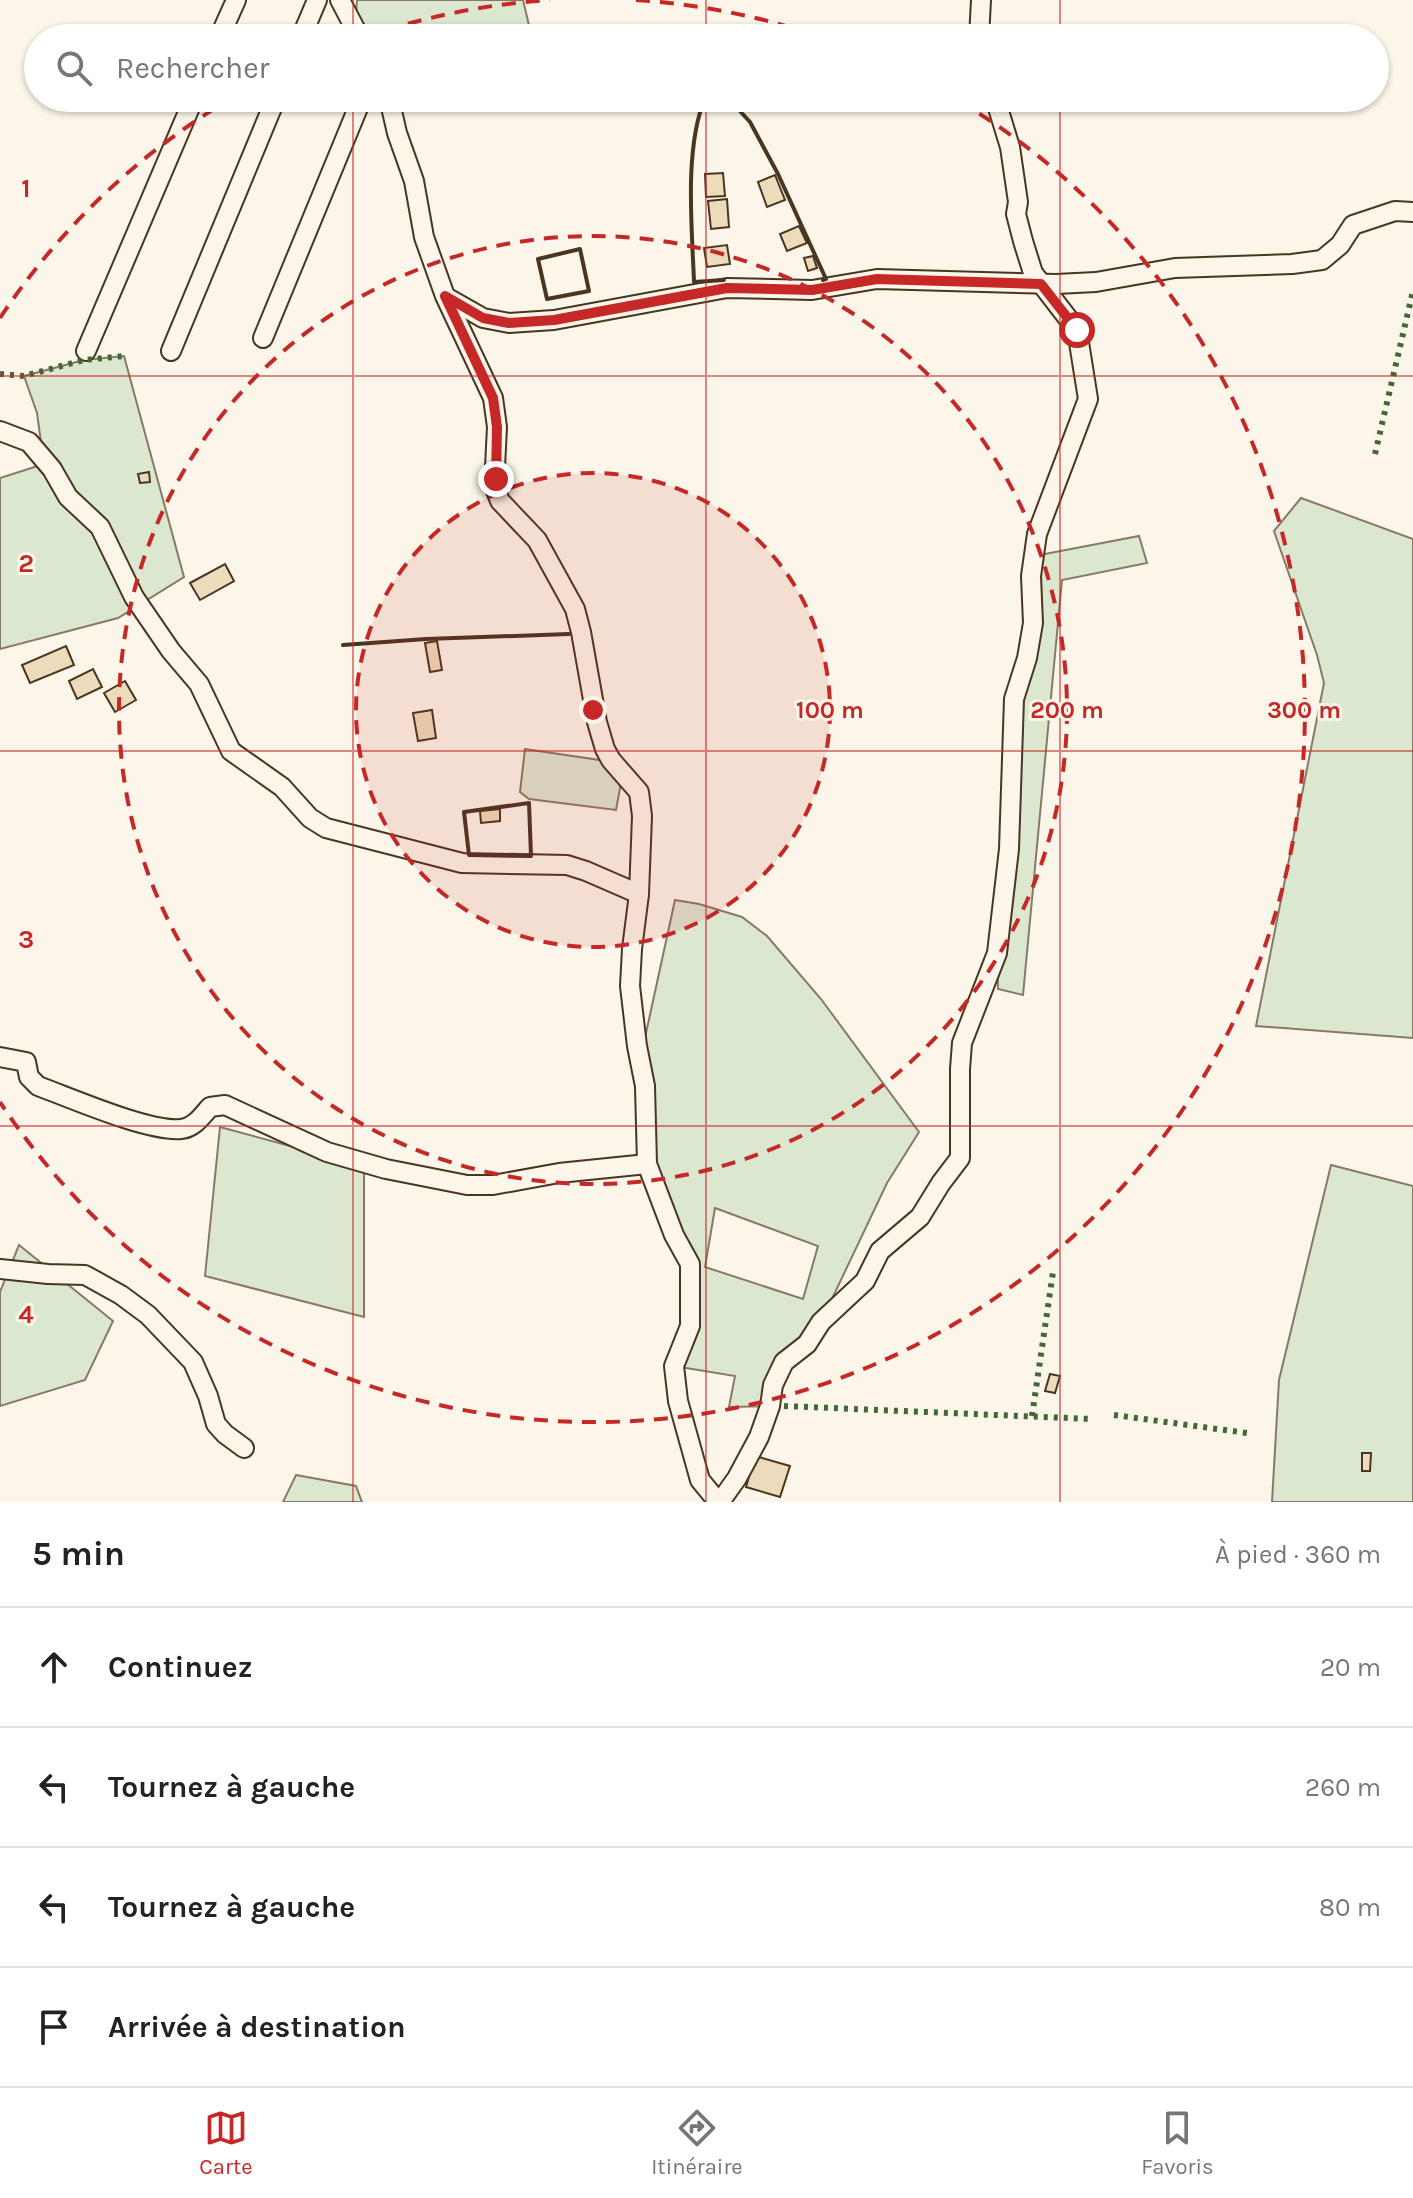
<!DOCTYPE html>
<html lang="fr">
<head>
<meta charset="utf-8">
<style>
  body { margin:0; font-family:Karla,sans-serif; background:#f6f6f6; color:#222 }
  .stop { position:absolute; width:24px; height:24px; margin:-18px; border:6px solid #c62828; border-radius:50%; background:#fff }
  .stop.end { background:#c62828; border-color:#fff; box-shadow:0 2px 8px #0008 }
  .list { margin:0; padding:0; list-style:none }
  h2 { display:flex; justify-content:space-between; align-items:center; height:104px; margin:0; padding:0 32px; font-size:34px }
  h2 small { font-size:26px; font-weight:400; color:#767676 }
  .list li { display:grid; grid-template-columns:52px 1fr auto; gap:24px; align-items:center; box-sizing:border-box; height:120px; padding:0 32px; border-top:2px solid #e0e0e0 }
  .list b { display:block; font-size:30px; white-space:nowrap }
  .list em { font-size:26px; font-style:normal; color:#767676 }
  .icon { flex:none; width:44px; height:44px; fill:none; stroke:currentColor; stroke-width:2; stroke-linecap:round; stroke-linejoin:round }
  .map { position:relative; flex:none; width:1413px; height:1502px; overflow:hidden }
  .search { position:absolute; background:#fff; box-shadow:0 2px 6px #0004; left:24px; right:24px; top:24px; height:88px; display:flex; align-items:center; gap:20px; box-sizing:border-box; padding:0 28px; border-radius:44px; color:#767676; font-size:30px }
  .sheet { height:584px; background:#fff }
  nav { display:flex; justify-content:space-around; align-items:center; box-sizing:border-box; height:112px; border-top:2px solid #e0e0e0; background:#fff; font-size:22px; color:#767676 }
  nav a { display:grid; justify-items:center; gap:4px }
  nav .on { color:#c62828 }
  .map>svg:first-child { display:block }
</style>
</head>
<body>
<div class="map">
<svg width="1413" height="1502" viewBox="0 0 1413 1502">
  <rect width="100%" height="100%" fill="#fbf6e9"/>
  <!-- green -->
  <g fill="#dce7d0" stroke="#887966" stroke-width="2" fill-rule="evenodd">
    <polygon points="357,0 523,0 532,38 360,38 355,27"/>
    <polygon points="124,356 184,577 118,618 0,649 0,478 44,464 37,413 24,376 84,360"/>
    <polygon points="1301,498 1413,539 1413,1038 1256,1026 1324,683 1317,655 1274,531"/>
    <polygon points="1139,536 1147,563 1062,580 1023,995 998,989 997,953 1034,556"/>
    <polygon points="525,749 606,761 621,783 616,810 529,799 520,792"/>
    <path d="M675,900L699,904L742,917L767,936L821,999L919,1132L887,1183L821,1322L784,1363L770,1406L729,1407L735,1376L674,1366L690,1326V1264L649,1172L641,1056ZM715,1208L818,1246L803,1299L705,1267Z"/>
    <polygon points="220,1127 364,1166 364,1317 205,1276"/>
    <polygon points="1331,1165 1413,1186 1413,1502 1272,1502 1279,1380"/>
    <polygon points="19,1245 113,1321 85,1380 0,1406 0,1292"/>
    <polygon points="296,1475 356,1486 362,1502 283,1502"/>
  </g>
  <!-- building -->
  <g fill="#ecdcbc" stroke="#4a3520" stroke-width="2">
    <polygon points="723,173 725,196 706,197 705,174"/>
    <polygon points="775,175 785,200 767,207 758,182"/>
    <polygon points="727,199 729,227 711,229 708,201"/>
    <polygon points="799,226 807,243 787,251 780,234"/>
    <polygon points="727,245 730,264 707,267 704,248"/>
    <polygon points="813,256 817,268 808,271 804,258"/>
    <polygon points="149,472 150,482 140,483 138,474"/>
    <polygon points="225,564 234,581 200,600 190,583"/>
    <polygon points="437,641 442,670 430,672 425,643"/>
    <polygon points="66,646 74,665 30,683 22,665"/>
    <polygon points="93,669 102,687 77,699 69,681"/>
    <polygon points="125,681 136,700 115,712 104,693"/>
    <polygon points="432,710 436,738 418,741 413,713"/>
    <polygon points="500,809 500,821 481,823 480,811"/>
    <polygon points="1050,1374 1060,1376 1055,1393 1045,1391"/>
    <polygon points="1362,1453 1371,1453 1370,1471 1362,1471"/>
    <polygon points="755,1456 790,1466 780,1497 746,1487"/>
  </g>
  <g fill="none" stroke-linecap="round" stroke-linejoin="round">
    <defs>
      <g id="minor">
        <polyline points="340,0 360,38"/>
        <polyline points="219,38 236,0"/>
        <polyline points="301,38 317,0"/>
        <polyline points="979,38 981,0"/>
        <polyline points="389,98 397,133 414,181 424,237 445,296 493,398 497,427 495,467 496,491 500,501 537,540 575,609 581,632 597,722 605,749 611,760 639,792 642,816 639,894 632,949 630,986 637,1046 645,1086 647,1164 674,1235 690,1264 690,1326 674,1366 678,1401 700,1480 718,1502"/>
        <polyline points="446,297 483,318 509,323 554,320 727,288 812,290 877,279 1056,284 1096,282 1175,268 1292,264 1322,260 1340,245 1353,225 1395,211 1413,212"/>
        <polyline points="263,338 362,98"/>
        <polyline points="86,351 194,98"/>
        <polyline points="171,351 276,98"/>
        <polyline points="0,431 29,442 52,469 68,497 100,527 134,597 171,651 199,684 231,751 282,787 310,818 326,828 462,863 567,865 586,871 639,894"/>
        <path d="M0,1057L26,1062L29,1077L38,1086C71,1098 148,1132 181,1129C194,1128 202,1116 210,1107L225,1105L327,1152L386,1169L467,1185H493L559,1173L647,1164"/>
        <polyline points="0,1269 48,1274 85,1275 121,1295 148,1315 193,1362 208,1396 216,1424 225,1434 244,1448"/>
        <polyline points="720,1502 737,1478 759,1437 770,1406 773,1385 784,1362 807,1344 821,1322 865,1281 880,1251 920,1217 941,1183 960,1158 960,1069 962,1043 997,953 1009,849 1014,699 1027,658 1033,623 1031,576 1037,534 1088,399 1077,330 1033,273 1023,241 1016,214 1018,202 1010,147 995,98"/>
      </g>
    </defs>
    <!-- minor casing -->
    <use href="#minor" stroke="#4a3520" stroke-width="22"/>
    <!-- minor -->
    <use href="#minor" stroke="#fbf6e9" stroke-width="18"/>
    <!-- hedge -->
    <g stroke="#436837" stroke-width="6" stroke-dasharray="4 6" stroke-linecap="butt">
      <polyline points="0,374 24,376 84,360 124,356"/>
      <polyline points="1375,454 1413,291"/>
      <polyline points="784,1406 1091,1419"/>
      <polyline points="1114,1415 1247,1433"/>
      <polyline points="1032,1416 1053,1272"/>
    </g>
    <!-- wall -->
    <g stroke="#4a3520" stroke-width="4">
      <path d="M705,98C684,149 692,227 694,282L724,280"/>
      <polyline points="728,98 750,122 778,174 826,279 823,280"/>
      <polygon points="580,249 589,291 547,299 538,259"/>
      <polyline points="343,645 426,639 569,634"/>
      <polygon points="529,803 531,856 469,855 464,812"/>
    </g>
  </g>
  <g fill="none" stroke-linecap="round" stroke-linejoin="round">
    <!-- route -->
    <polyline stroke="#c62828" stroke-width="10" points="496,479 497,427 493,398 445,296 483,318 509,323 554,320 727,288 812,290 877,279 1041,284 1077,330"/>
  </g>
  <!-- grid -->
  <path fill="none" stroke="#c62828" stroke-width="2" stroke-opacity="0.55" d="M353,0V38M706,0V38M1060,0V38M353,98V1502M706,98V1502M1060,98V1502M0,376H1413M0,751H1413M0,1126H1413"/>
  <!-- distance rings -->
  <circle cx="593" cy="710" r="237" fill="#c62828" fill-opacity=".12"/>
  <g fill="none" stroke="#c62828" stroke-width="4" stroke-dasharray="14 10">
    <circle cx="593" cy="710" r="237"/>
    <circle cx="593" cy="710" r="474"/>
    <path d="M0 318A711 711 0 0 1 227 101M362 38A711 711 0 0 1 550 0M636 0A711 711 0 0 1 824 38M959 101A711 711 0 1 1 0 1102"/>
  </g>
  <g font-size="26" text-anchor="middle" font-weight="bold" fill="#c62828" stroke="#fbf6e9" stroke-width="6" stroke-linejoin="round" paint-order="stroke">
    <text x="26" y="197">1</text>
    <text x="26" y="572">2</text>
    <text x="26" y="948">3</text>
    <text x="26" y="1323">4</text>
  </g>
  <circle cx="593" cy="710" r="12" fill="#c62828" stroke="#fbf6e9" stroke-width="4"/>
  <g font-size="24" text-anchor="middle" font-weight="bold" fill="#c62828" stroke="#fbf6e9" stroke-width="6" stroke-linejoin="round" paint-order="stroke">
    <text x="830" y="718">100 m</text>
    <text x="1067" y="718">200 m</text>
    <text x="1304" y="718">300 m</text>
  </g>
</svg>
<div class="stop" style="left:1077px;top:330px"></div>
<div class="stop end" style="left:496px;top:479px"></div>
<div class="search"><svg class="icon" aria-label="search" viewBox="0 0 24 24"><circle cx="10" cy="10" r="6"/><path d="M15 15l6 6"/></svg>Rechercher</div>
</div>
<section class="sheet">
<h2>5 min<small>À pied · 360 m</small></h2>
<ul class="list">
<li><svg class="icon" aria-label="ahead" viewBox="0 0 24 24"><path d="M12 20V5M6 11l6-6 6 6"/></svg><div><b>Continuez</b></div><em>20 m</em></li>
<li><svg class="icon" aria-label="left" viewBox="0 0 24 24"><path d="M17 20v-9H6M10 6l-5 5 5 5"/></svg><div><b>Tournez à gauche</b></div><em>260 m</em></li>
<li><svg class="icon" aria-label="left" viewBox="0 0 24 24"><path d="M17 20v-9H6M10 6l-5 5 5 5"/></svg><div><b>Tournez à gauche</b></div><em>80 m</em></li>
<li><svg class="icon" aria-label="arrive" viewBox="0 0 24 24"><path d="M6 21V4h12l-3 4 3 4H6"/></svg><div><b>Arrivée à destination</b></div></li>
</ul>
</section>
<nav>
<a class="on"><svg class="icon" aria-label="map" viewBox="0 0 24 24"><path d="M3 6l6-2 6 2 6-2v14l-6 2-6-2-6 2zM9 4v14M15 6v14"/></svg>Carte</a>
<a><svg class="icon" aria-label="directions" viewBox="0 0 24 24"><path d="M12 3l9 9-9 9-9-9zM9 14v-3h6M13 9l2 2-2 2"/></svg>Itinéraire</a>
<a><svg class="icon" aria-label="saved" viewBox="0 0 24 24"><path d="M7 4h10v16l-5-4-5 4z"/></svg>Favoris</a>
</nav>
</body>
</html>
